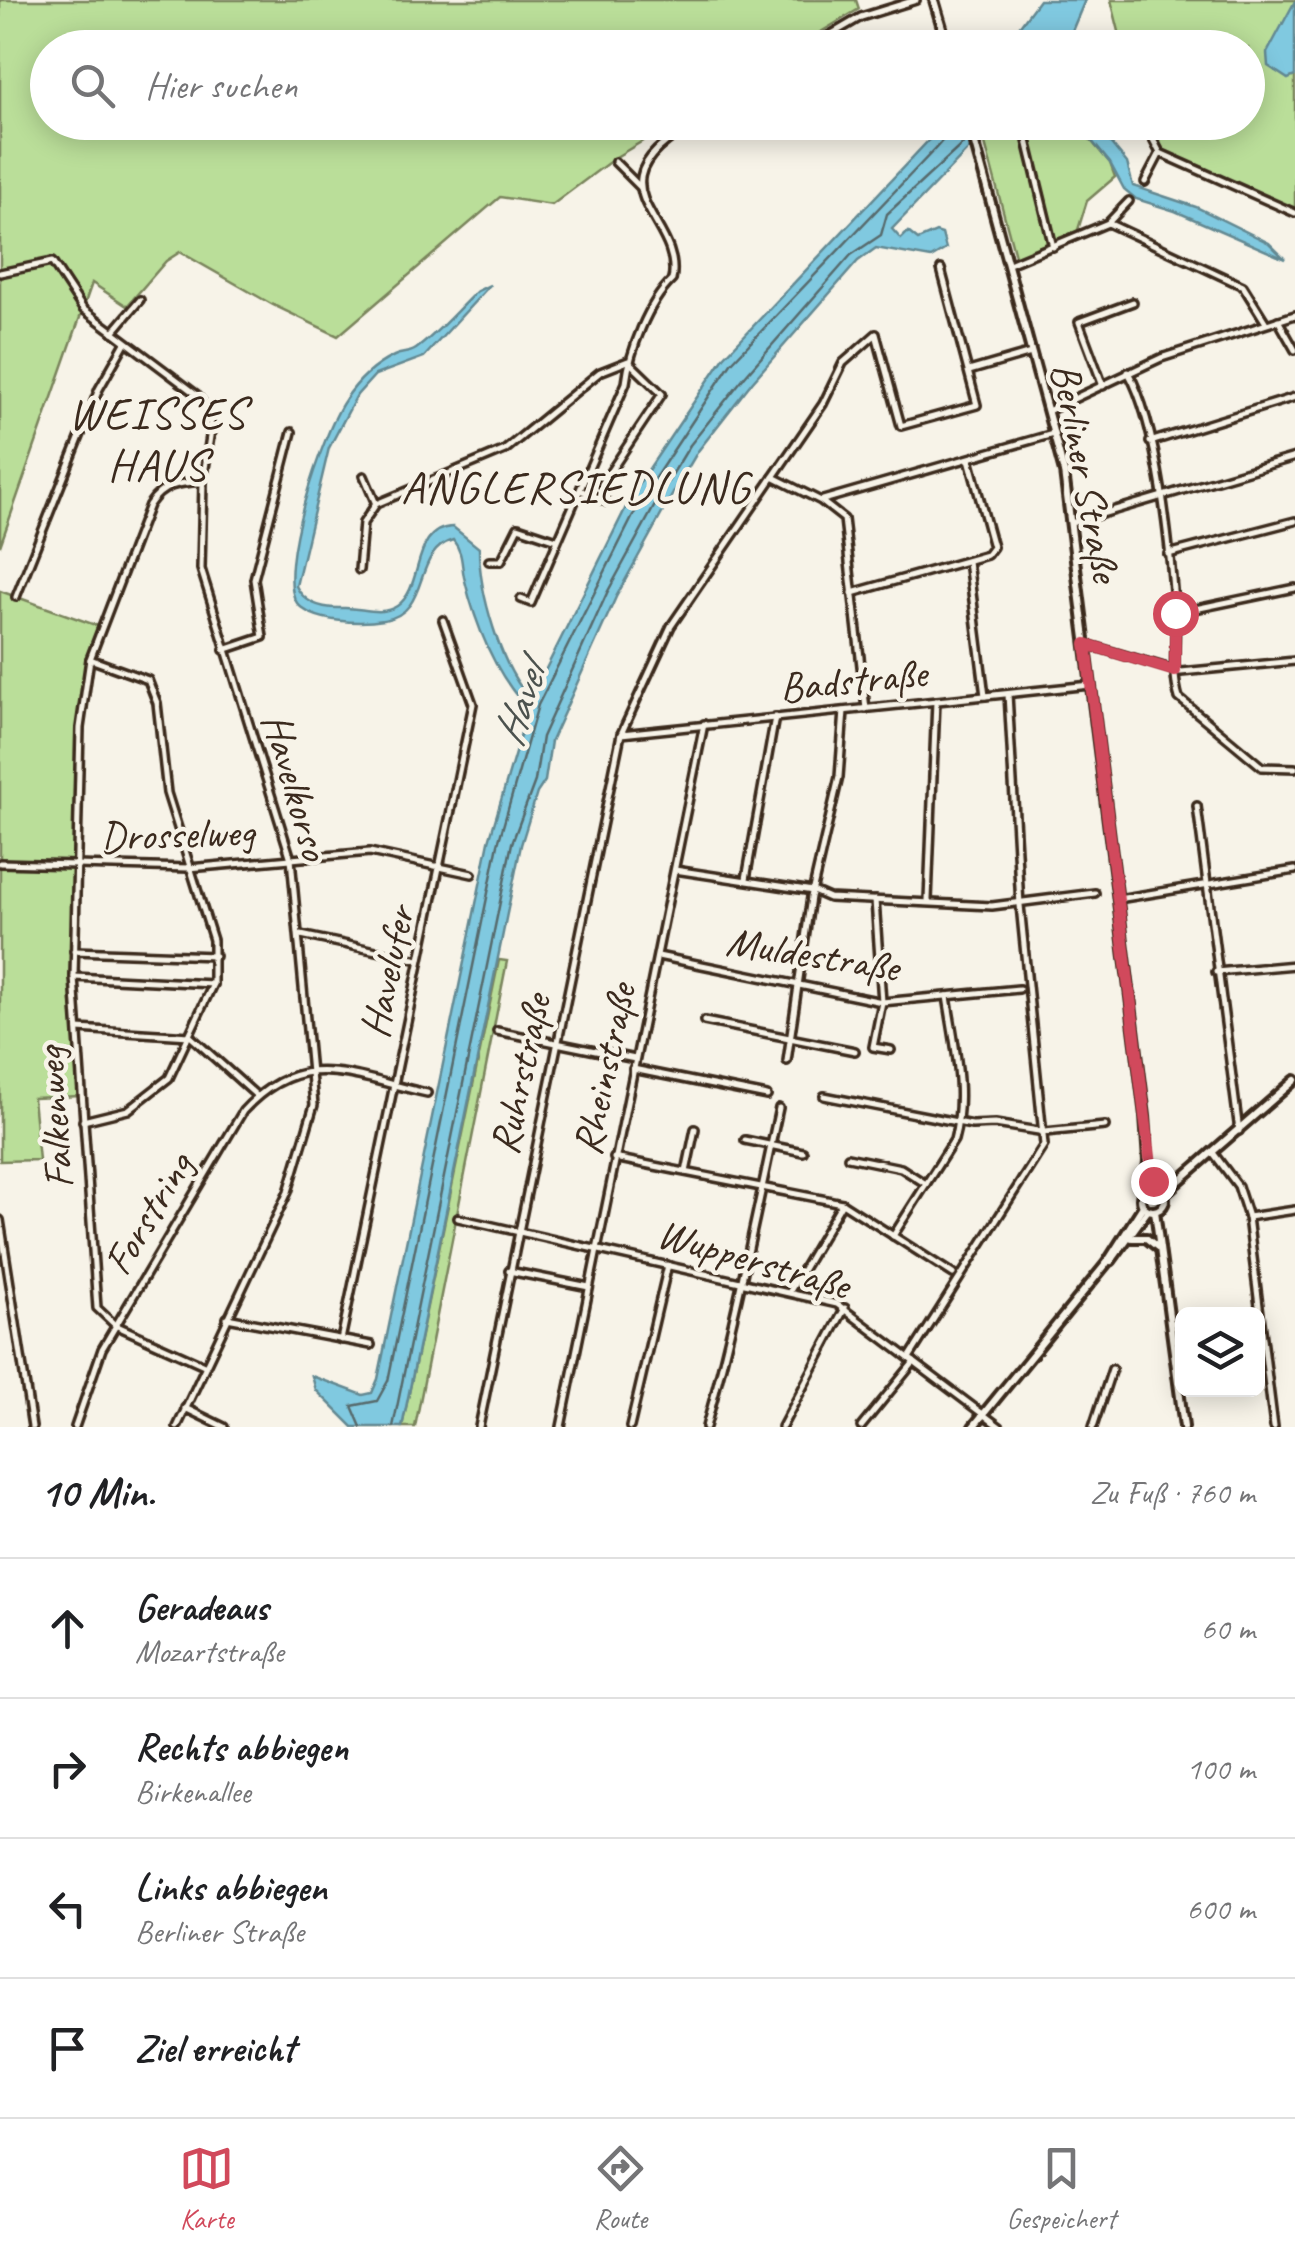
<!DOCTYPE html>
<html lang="de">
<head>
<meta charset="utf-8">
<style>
  body { margin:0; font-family:Caveat,sans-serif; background:#f2f2f2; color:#202124 }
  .controls { position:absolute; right:30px; bottom:30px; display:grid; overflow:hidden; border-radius:15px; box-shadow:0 5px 25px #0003 }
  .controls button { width:90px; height:90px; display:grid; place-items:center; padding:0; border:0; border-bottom:2px solid #e0e0e0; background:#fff; color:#202124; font:50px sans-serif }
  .stop { position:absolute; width:30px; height:30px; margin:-22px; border:8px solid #d1495b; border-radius:50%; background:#fff }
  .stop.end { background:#d1495b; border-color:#fff; box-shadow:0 2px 10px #0008 }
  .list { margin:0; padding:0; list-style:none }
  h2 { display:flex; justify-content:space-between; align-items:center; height:130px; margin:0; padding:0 40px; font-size:42px }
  h2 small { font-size:32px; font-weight:400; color:#757577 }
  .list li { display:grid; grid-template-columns:65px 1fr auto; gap:30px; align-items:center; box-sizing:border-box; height:140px; padding:0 40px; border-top:2px solid #e0e0e0 }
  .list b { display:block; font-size:38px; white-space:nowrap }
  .list p { margin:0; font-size:32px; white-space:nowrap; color:#757577 }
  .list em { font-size:32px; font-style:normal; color:#757577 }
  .icon { flex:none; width:55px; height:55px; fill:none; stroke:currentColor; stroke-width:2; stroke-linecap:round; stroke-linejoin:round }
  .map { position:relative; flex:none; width:1295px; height:1427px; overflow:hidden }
  .search { position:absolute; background:#fff; box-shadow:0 5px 25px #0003; left:30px; right:30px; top:30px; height:110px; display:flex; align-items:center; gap:25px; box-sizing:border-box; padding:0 35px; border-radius:55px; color:#757577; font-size:38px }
  .sheet { height:690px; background:#fff }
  nav { display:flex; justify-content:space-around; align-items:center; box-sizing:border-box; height:140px; border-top:2px solid #e0e0e0; background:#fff; font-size:28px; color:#757577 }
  nav a { display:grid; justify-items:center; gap:5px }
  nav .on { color:#d1495b }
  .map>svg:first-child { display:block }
</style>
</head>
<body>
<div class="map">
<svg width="1295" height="1427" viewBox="0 0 1295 1427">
  <rect width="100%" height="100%" fill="#f7f3e8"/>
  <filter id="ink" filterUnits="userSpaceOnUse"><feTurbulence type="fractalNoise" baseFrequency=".01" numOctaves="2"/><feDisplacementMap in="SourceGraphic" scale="20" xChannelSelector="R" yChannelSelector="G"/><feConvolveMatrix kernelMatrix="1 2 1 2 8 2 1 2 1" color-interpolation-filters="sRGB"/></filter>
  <g filter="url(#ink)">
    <!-- green -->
    <g fill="#bade99" stroke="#7a845c" stroke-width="2.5">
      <polygon points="0,0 856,0 859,9 796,47 48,48 48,122 673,123 616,157 552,205 500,197 338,336 273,305 180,252 166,261 127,306 92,283 0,546"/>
      <polygon points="1111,0 1295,0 1288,78 1295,76 1295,209 1163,151 1146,123 1248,122 1248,48 1123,47"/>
      <polygon points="994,123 1076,123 1110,163 1115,177 1087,201 1076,236 1017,263 983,136"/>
      <path d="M0,591L101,627C80,689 80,753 78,818C75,911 76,1003 81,1096L33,1098L39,1160L0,1161Z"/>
      <polygon points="499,960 507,961 415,1427 402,1427"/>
    </g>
    <!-- water -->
    <g fill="#80c9e0" stroke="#648992" stroke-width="2.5">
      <polygon points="1039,0 1085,0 1072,31 1075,47 1060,44 1004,47"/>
      <polygon points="1295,1 1295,76 1288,79 1268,66 1267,53"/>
      <path d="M945,123H994L892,229L901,239L908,232L918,240L936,232L942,234L946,249L931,258L876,248L858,261L752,382L698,451L676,488L616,597L551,741L545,781L537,793L521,845L402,1427H353L316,1390L312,1376L363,1395L372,1393L378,1379L489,841L528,709C495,674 475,623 464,577C461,562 463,553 453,540C411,552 432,612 384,620C361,624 312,623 297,603C275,572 323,432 345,400C358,380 375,365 394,356C402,352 409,354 416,349C438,333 457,310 477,291L490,285L424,357L375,375L357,395L329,448L296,586C305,604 323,609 343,608C361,607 380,617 397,606C425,587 410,528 453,527L479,548C479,591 500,668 531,699L634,491L724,357Z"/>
      <polygon points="1077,123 1094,123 1127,163 1133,186 1196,207 1269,243 1285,259 1175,211 1136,199 1124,189 1110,163"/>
    </g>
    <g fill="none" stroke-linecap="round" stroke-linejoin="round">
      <!-- shore -->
      <g stroke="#576a6c" stroke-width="2.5">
        <polyline points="361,1427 352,1406 377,1401 388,1381 498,844 538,705 643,496 731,363 935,149 950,132 952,122"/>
        <polyline points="393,1427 512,843 535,781 542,737 607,593 667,483 690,445 745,376 851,255 881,235 887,214 968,139"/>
      </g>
      <defs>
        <g id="minor">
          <polyline points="808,48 861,17 916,0"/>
          <polyline points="1144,122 1160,153 1295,213"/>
          <polyline points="1024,128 1053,247"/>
          <polyline points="615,162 640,187"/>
          <polyline points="1145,182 1160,153"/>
          <polyline points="1108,223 1243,286 1266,323"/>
          <polyline points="1009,264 1108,223 1129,201"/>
          <polyline points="0,273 52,262 83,309 196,394 208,410 211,430 203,481 201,569 291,859 314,1105 288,1192 177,1427"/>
          <polyline points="1278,320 1295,350"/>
          <polyline points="113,332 140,300"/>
          <polyline points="969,371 1031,353"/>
          <path d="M1128,372C1159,427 1170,549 1175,614C1177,641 1171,672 1179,698L1262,767L1295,768"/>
          <polyline points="1103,386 1079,322 1133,302"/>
          <polyline points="1050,410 1161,358 1295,315"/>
          <polyline points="1150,442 1295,397"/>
          <polyline points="364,476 376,504"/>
          <polyline points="773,477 821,501 844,519 866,709"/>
          <path d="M203,481C178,483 163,484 149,505L90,659L80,728L74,977L97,1308L115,1325L204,1365"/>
          <polyline points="580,490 607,502"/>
          <polyline points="823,500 1053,434"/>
          <polyline points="1071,523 1295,457"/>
          <polyline points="1168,554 1295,521"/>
          <polyline points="489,561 501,561 518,527 557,540"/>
          <polyline points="968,561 985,696"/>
          <polyline points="359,570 363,523 376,504 505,450 600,372 628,361 662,394 602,484"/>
          <polyline points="852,593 987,555 993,547 969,459"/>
          <polyline points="16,597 99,389 125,343"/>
          <path d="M521,599L531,603L626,383C630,350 648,303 672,280C685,219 579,186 697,122"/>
          <polyline points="1176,613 1295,588"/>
          <polyline points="1086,644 1181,672 1295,661"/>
          <polyline points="224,650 263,637 254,579 292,432"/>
          <polyline points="621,734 1090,685"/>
          <polyline points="1197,806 1239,1131"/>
          <polyline points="0,863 189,868 370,852 472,874"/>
          <polyline points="675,870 813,891 829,898 992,906 1095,893"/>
          <polyline points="746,879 775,717"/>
          <polyline points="1118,899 1295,870"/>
          <polyline points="875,900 882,1002 873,1047 891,1050"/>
          <polyline points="928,900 936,701"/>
          <polyline points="301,935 419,960"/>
          <polyline points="74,951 215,956"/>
          <polyline points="658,956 882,1002 1019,989"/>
          <polyline points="1216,972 1295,965"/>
          <polyline points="74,977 213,984"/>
          <polyline points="704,1021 855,1051"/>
          <polyline points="78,1029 190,1036 257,1096"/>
          <polyline points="497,1031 635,1059"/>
          <polyline points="787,1061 811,897 839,777 844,711"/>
          <polyline points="633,1069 767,1096"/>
          <polyline points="824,1096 972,1125 995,1124 1045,1132 1105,1126"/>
          <polyline points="83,1121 128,1110 169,1078 213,984 213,940 167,793 157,703 148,680 90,659"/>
          <polyline points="745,1140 803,1152"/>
          <polyline points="1214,1154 1238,1186 1248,1217 1295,1210"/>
          <polyline points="848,1157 901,1168 926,1184"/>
          <polyline points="614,1158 842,1203 953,1274"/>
          <polyline points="686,1172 695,1129"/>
          <polyline points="1248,1217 1274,1427"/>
          <polyline points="458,1218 837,1304 1000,1427"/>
          <polyline points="0,1220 32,1427"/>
          <path d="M893,1236L954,1140C967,1093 954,1044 947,996"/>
          <polyline points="509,1271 589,1287"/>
          <polyline points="790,1291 842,1203"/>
          <polyline points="227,1318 371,1345"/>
          <polyline points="1171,1323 1182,1322"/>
          <polyline points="341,1340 473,704 443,620"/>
          <polyline points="909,1358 1044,1145 1020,905 1008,694"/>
          <polyline points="185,1408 224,1427"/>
          <path d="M75,1427L102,1349L243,1111C303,1046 351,1077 427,1093"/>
          <polyline points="479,1427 621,734 671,626 823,404 843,363 876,334 901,426 977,405 941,269"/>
          <polyline points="561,1427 704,724"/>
          <polyline points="630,1427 668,1265"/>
          <path d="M706,1427C735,1321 756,1215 779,1108"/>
          <polyline points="782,1427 845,1308"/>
          <polyline points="861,1427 914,1362"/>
          <polyline points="1093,1427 1112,1369"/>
        </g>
        <g id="tertiary">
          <polyline points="1164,1194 1295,1080"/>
          <polyline points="1132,1238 1146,1238 1160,1249"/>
          <polyline points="1111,1261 1148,1210"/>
          <polyline points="973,1427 1106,1264 1143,1206"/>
        </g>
        <g id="secondary">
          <polyline points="934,0 948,48"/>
          <polyline points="969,122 1064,472 1145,1116 1148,1161 1145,1190"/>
          <polyline points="1149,1164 1155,1187"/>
          <circle cx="1153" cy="1199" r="12"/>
          <polyline points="1155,1211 1184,1427"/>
        </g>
      </defs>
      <!-- minor casing -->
      <use href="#minor" stroke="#3b2a1e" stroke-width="12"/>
      <!-- tertiary casing -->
      <use href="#tertiary" stroke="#3b2a1e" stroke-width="14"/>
      <!-- secondary casing -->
      <use href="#secondary" stroke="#3b2a1e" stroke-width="14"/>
      <!-- minor -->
      <use href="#minor" stroke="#f7f3e8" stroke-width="5"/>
      <!-- tertiary -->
      <use href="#tertiary" stroke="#f7f3e8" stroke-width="6"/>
      <!-- secondary -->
      <use href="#secondary" stroke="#f7f3e8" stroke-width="6"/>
    </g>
  </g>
  <g fill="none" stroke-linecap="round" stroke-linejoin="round" filter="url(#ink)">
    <!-- route -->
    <polyline stroke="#d1495b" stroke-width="12" points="1153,1181 1086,644 1175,671 1175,613"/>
  </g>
  <g text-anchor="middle" stroke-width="9" stroke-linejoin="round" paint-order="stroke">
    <!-- street labels -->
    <g font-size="42" fill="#3b2a1e" stroke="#f7f3e8">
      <text transform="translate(1087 472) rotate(79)" y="15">Berliner Straße</text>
      <text transform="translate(853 679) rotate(-6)" y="15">Badstraße</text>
      <text transform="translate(297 786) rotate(74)" y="15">Havelkorso</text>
      <text transform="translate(177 833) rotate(-2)" y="15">Drosselweg</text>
      <text transform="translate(813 953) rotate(9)" y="15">Muldestraße</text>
      <text transform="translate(386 972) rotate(-78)" y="15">Havelufer</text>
      <text transform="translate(603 1069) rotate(-78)" y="15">Rheinstraße</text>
      <text transform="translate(519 1074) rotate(-78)" y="15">Ruhrstraße</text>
      <text transform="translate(53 1118) rotate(-94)" y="15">Falkenweg</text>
      <text transform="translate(147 1213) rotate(-59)" y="15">Forstring</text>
      <text transform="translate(754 1258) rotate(16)" y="15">Wupperstraße</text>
    </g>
    <!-- neighbourhood labels -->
    <g font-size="45" letter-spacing="2.5" fill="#3b2a1e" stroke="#f7f3e8">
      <text x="158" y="428">WEISSES<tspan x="158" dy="52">HAUS</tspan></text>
      <text x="576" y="502">ANGLERSIEDLUNG</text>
    </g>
    <!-- water labels -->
    <g font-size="45" font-style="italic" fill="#4c524e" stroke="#f7f3e8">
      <text transform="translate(518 705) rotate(-71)" y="16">Havel</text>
    </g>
  </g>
</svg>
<div class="controls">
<button><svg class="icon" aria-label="layers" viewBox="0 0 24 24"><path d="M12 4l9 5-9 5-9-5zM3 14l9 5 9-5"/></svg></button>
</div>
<div class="stop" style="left:1175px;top:613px"></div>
<div class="stop end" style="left:1153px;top:1181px"></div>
<div class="search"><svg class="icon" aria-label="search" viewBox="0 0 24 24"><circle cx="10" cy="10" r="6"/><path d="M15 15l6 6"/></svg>Hier suchen</div>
</div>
<section class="sheet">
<h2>10 Min.<small>Zu Fuß · 760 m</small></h2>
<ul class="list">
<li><svg class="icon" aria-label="ahead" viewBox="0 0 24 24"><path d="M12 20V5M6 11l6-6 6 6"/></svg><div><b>Geradeaus</b><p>Mozartstraße</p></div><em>60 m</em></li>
<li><svg class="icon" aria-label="right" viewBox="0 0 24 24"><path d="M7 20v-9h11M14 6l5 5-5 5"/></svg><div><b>Rechts abbiegen</b><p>Birkenallee</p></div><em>100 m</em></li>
<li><svg class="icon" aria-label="left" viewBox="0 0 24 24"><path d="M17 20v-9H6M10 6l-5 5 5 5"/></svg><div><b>Links abbiegen</b><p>Berliner Straße</p></div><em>600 m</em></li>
<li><svg class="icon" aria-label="arrive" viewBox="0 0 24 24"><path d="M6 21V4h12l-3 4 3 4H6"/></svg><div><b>Ziel erreicht</b></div></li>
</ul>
</section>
<nav>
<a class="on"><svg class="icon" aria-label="map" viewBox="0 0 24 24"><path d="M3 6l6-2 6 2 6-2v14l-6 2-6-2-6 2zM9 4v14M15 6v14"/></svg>Karte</a>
<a><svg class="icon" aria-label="directions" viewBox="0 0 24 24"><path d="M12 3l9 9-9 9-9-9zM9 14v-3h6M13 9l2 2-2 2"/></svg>Route</a>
<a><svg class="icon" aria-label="saved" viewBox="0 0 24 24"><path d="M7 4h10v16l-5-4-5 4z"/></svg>Gespeichert</a>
</nav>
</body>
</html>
